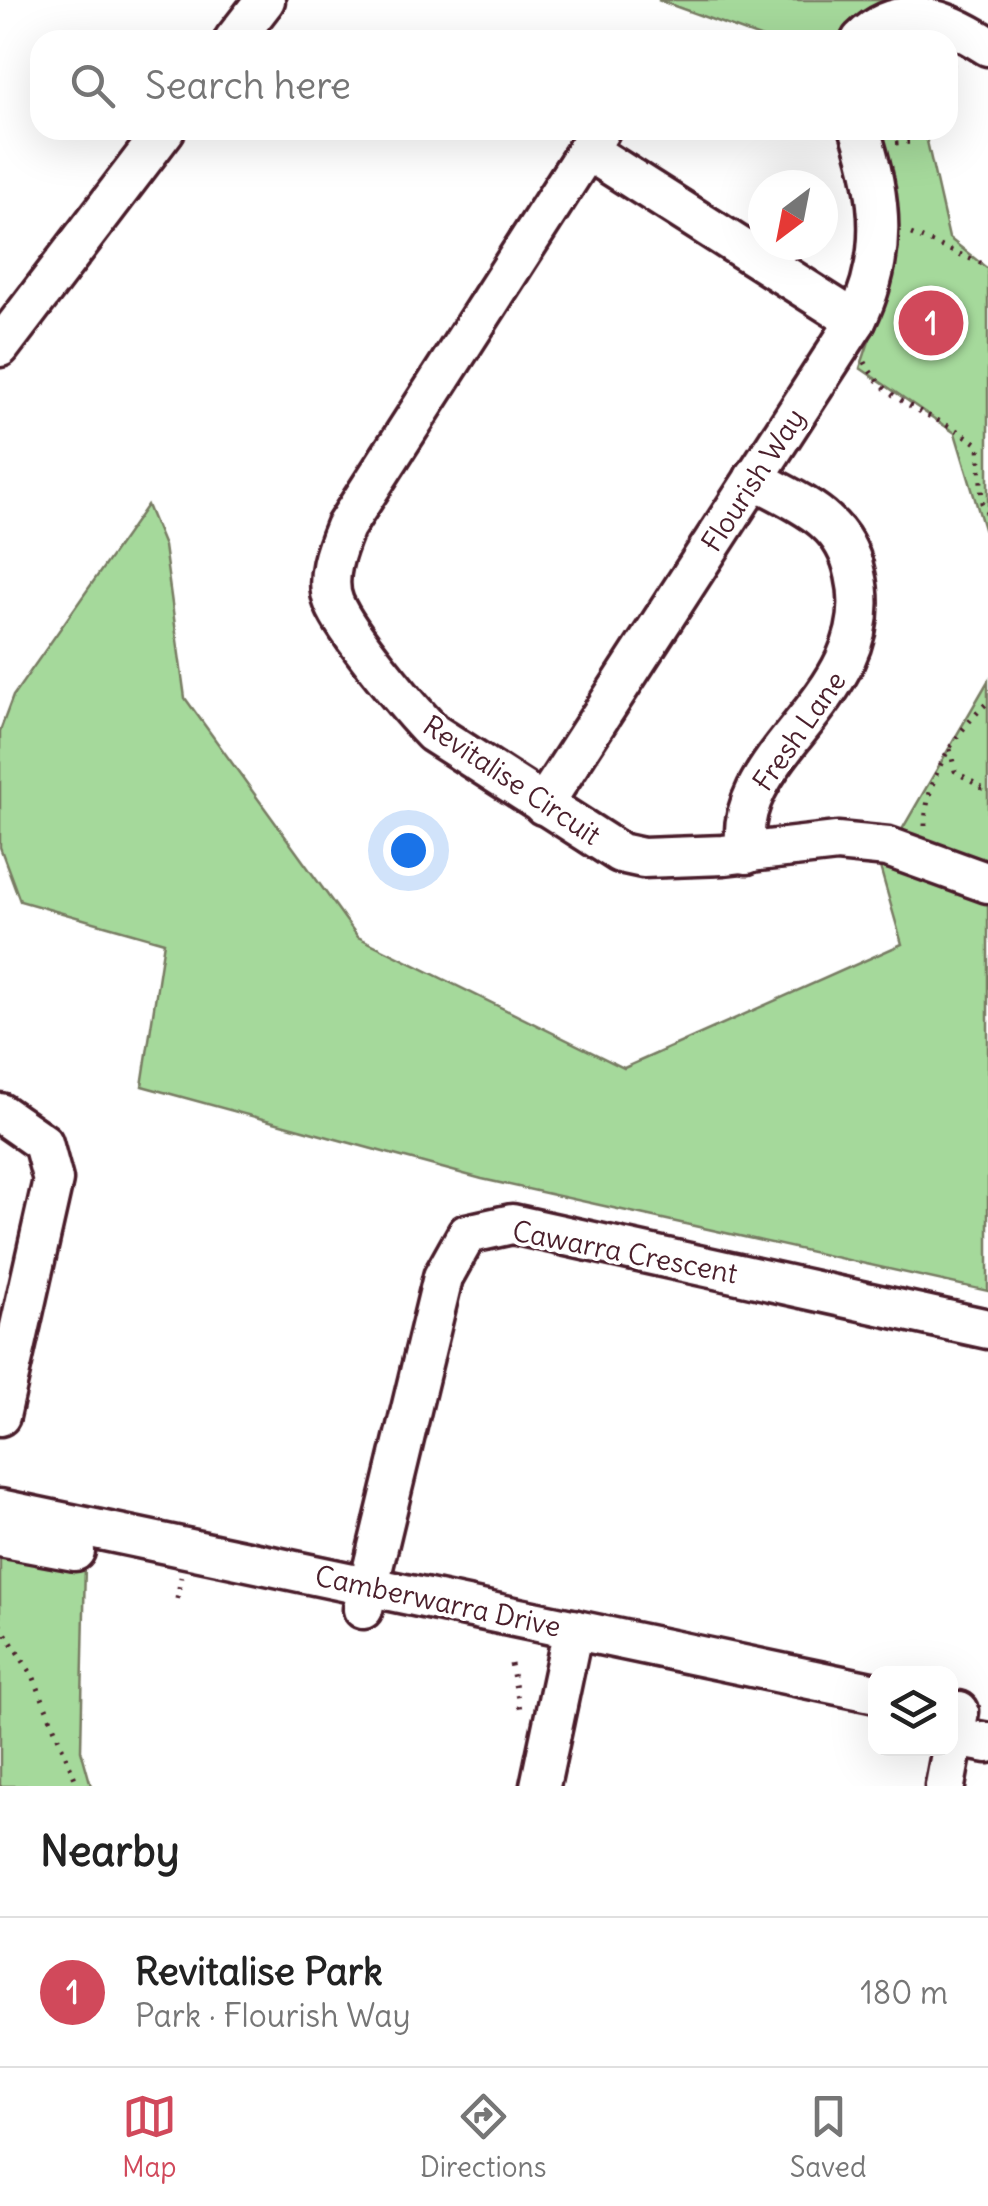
<!DOCTYPE html>
<html lang="en">
<head>
<meta charset="utf-8">
<style>
  body { margin:0; font-family:Delius,sans-serif; background:#f6f6f6; color:#222 }
  .controls { position:absolute; right:30px; bottom:30px; display:grid; overflow:hidden; border-radius:20px; box-shadow:0 10px 40px #0002 }
  .controls button { width:90px; height:90px; display:grid; place-items:center; padding:0; border:0; border-bottom:2px solid #e0e0e0; background:#fff; color:#222; font:50px sans-serif }
  .compass { position:absolute; left:748px; top:170px; width:90px; height:90px; border-radius:50%; background:#fff; box-shadow:0 10px 40px #0002; rotate:212deg }
  .you { position:absolute; left:408px; top:850px; width:35px; height:35px; margin:-25px; border:8px solid #fff; border-radius:50%; background:#1a73e8; box-shadow:0 0 0 15px #1a73e833 }
  .badge { display:grid; place-items:center; width:65px; height:65px; border-radius:50%; background:#d1495b; color:#fff; font-size:32px; font-weight:700 }
  .pin { position:absolute; translate:-50% -50%; border:5px solid #fff; box-shadow:0 2px 10px #0006 }
  .list { margin:0; padding:0; list-style:none }
  h2 { display:flex; justify-content:space-between; align-items:center; height:130px; margin:0; padding:0 40px; font-size:42px }
  h2 small { font-size:32px; font-weight:400; color:#767676 }
  .list li { display:grid; grid-template-columns:65px 1fr auto; gap:30px; align-items:center; box-sizing:border-box; height:150px; padding:0 40px; border-top:2px solid #e0e0e0 }
  .list b { display:block; font-size:38px; white-space:nowrap }
  .list p { margin:0; font-size:32px; white-space:nowrap; color:#767676 }
  .list em { font-size:32px; font-style:normal; color:#767676 }
  .icon { flex:none; width:55px; height:55px; fill:none; stroke:currentColor; stroke-width:2; stroke-linecap:round; stroke-linejoin:round }
  .map { position:relative; flex:none; width:988px; height:1786px; overflow:hidden }
  .search { position:absolute; background:#fff; box-shadow:0 10px 40px #0002; left:30px; right:30px; top:30px; height:110px; display:flex; align-items:center; gap:25px; box-sizing:border-box; padding:0 35px; border-radius:30px; color:#767676; font-size:38px }
  .sheet { height:280px; background:#fff }
  nav { display:flex; justify-content:space-around; align-items:center; box-sizing:border-box; height:140px; border-top:2px solid #e0e0e0; background:#fff; font-size:28px; color:#767676 }
  nav a { display:grid; justify-items:center; gap:5px }
  nav .on { color:#d1495b }
  .map>svg:first-child { display:block }
</style>
</head>
<body>
<div class="map">
<svg width="988" height="1786" viewBox="0 0 988 1786">
  <rect width="100%" height="100%" fill="#fff"/>
  <filter id="ink" filterUnits="userSpaceOnUse"><feTurbulence type="fractalNoise" baseFrequency=".01" numOctaves="2"/><feDisplacementMap in="SourceGraphic" scale="20" xChannelSelector="R" yChannelSelector="G"/><feConvolveMatrix kernelMatrix="1 2 1 2 8 2 1 2 1" color-interpolation-filters="sRGB"/></filter>
  <g filter="url(#ink)">
    <!-- green -->
    <g fill="#a5d99b" stroke="#787c63" stroke-width="2.5">
      <polygon points="658,0 925,0 855,40 768,40"/>
      <polygon points="870,130 930,130 926,137 949,238 988,269 988,542 955,433 860,368 887,288"/>
      <polygon points="147,505 164,546 185,698 358,937 624,1068 902,944 880,867 988,892 988,1291 482,1179 142,1086 164,942 20,901 0,847 0,731 13,696"/>
      <polygon points="988,681 988,862 900,833"/>
      <polygon points="0,1542 85,1563 81,1750 91,1786 0,1786"/>
    </g>
    <g fill="none" stroke-linecap="round" stroke-linejoin="round">
      <defs>
        <g id="minor">
          <polyline points="234,40 265,0"/>
          <path d="M861,40C902,0 946,19 988,46"/>
          <path d="M600,130L345,527C336,549 324,579 334,603C346,633 409,708 433,733L620,853L643,858L724,855L837,842L888,847L988,883"/>
          <polyline points="587,150 856,321"/>
          <polyline points="0,347 165,130"/>
          <path d="M543,805L856,321C888,256 882,197 860,130"/>
          <path d="M747,854C724,755 884,697 855,574C851,554 842,536 826,522C807,504 777,492 754,478"/>
          <polyline points="0,1113 43,1143 53,1180 0,1416"/>
          <polyline points="0,1509 876,1693"/>
          <polyline points="0,1537 75,1551"/>
          <polyline points="363,1609 443,1277 467,1234 512,1224 988,1329"/>
          <polyline points="950,1736 988,1743"/>
          <polyline points="540,1786 573,1629"/>
          <polyline points="945,1786 959,1711"/>
        </g>
      </defs>
      <!-- minor casing -->
      <use href="#minor" stroke="#4a1f2b" stroke-width="45"/>
      <!-- path -->
      <g stroke="#4a1f2b" stroke-width="5" stroke-dasharray="2.5 8" stroke-linecap="butt">
        <polyline points="948,85 953,64"/>
        <polyline points="896,143 913,142 921,130"/>
        <polyline points="911,234 988,266"/>
        <path d="M865,362C887,407 942,416 979,445L982,503L988,515"/>
        <polyline points="950,749 955,771 982,788 988,785"/>
        <path d="M925,826C926,778 953,735 988,702"/>
        <polyline points="177,1599 181,1577"/>
        <polyline points="0,1625 34,1678 78,1786"/>
        <polyline points="511,1664 520,1709"/>
      </g>
      <!-- minor -->
      <use href="#minor" stroke="#fff" stroke-width="38"/>
    </g>
  </g>
  <g text-anchor="middle" stroke-width="8" stroke-linejoin="round" paint-order="stroke">
    <!-- street labels -->
    <g font-size="28" fill="#4a1f2b" stroke="#fff">
      <text transform="translate(753 480) rotate(-57)" y="10">Flourish Way</text>
      <text transform="translate(799 731) rotate(-55)" y="10">Fresh Lane</text>
      <text transform="translate(512 780) rotate(34)" y="10">Revitalise Circuit</text>
      <text transform="translate(625 1252) rotate(11)" y="10">Cawarra Crescent</text>
      <text transform="translate(438 1601) rotate(12)" y="10">Camberwarra Drive</text>
    </g>
  </g>
</svg>
<div class="controls">
<button><svg class="icon" aria-label="layers" viewBox="0 0 24 24"><path d="M12 4l9 5-9 5-9-5zM3 14l9 5 9-5"/></svg></button>
</div>
<svg class="compass" viewBox="-18 -18 36 36"><path d="M0-13l5 13h-10z" fill="#e53935"/><path d="M0 13l5-13h-10z" fill="#767676"/></svg>
<div class="you"></div>
<div class="pin badge" style="left:931px;top:323px">1</div>
<div class="search"><svg class="icon" aria-label="search" viewBox="0 0 24 24"><circle cx="10" cy="10" r="6"/><path d="M15 15l6 6"/></svg>Search here</div>
</div>
<section class="sheet">
<h2>Nearby<small></small></h2>
<ul class="list">
<li><span class="badge">1</span><div><b>Revitalise Park</b><p>Park · Flourish Way</p></div><em>180 m</em></li>
</ul>
</section>
<nav>
<a class="on"><svg class="icon" aria-label="map" viewBox="0 0 24 24"><path d="M3 6l6-2 6 2 6-2v14l-6 2-6-2-6 2zM9 4v14M15 6v14"/></svg>Map</a>
<a><svg class="icon" aria-label="directions" viewBox="0 0 24 24"><path d="M12 3l9 9-9 9-9-9zM9 14v-3h6M13 9l2 2-2 2"/></svg>Directions</a>
<a><svg class="icon" aria-label="saved" viewBox="0 0 24 24"><path d="M7 4h10v16l-5-4-5 4z"/></svg>Saved</a>
</nav>
</body>
</html>
